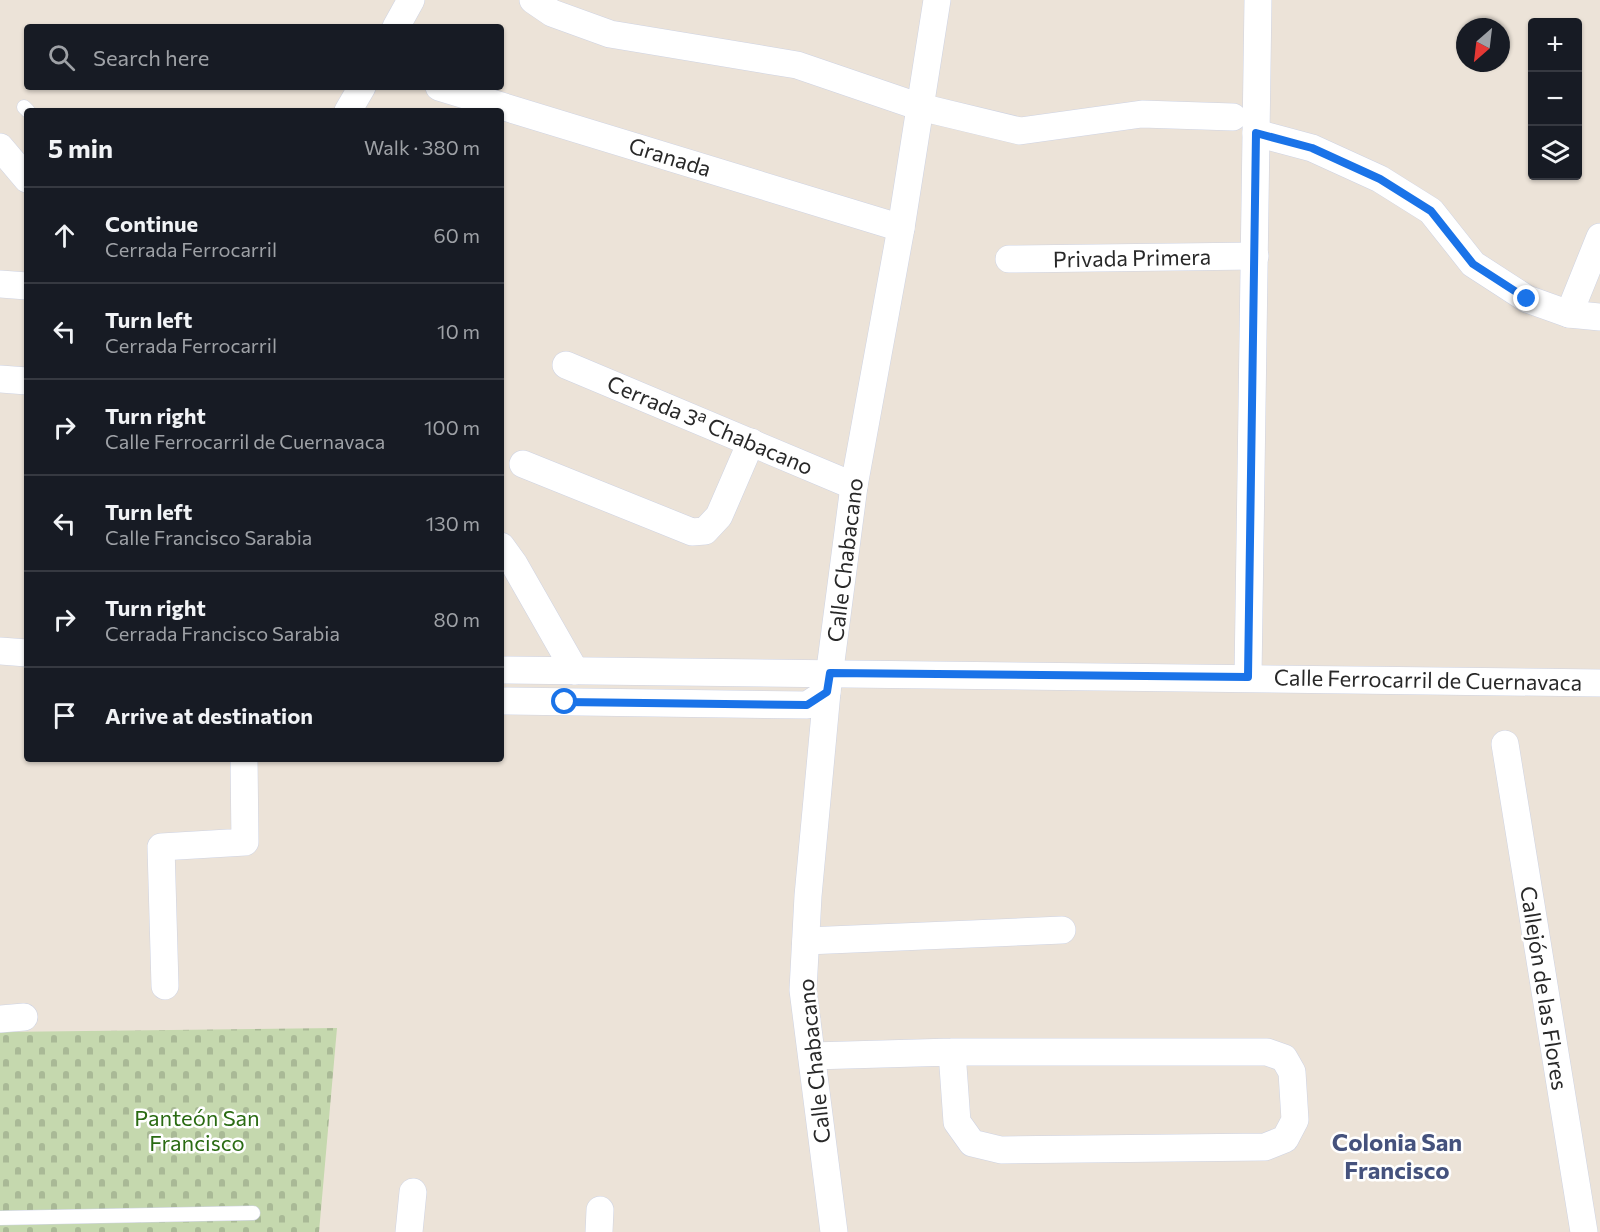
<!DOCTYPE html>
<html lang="en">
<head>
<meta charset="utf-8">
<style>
  body { margin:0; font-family:Commissioner,sans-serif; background:#242831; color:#f1f3f6 }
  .controls { position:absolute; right:18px; top:18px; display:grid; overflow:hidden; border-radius:6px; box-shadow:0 2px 4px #0004 }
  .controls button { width:54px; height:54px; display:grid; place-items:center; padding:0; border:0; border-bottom:2px solid #363941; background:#171b24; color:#f1f3f6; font:30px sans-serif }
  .compass { position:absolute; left:1456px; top:18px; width:54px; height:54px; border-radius:50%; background:#171b24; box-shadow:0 2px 4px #0004; rotate:208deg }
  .stop { position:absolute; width:18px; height:18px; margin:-14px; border:4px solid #1a73e8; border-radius:50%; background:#fff }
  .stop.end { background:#1a73e8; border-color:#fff; box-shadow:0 2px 6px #0008 }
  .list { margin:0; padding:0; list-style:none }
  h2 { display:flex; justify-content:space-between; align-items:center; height:78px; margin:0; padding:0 24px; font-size:26px }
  h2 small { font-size:20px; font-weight:400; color:#9ea1a6 }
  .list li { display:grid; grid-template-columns:39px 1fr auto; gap:18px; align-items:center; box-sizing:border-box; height:96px; padding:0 24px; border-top:2px solid #363941 }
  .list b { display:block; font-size:22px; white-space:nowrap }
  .list p { margin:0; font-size:20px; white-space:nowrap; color:#9ea1a6 }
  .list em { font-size:20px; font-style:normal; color:#9ea1a6 }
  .icon { flex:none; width:33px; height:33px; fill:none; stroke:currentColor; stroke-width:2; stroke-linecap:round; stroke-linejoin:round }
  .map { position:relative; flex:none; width:1600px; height:1232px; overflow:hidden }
  .search { position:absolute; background:#171b24; box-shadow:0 2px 4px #0004; left:24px; top:24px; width:480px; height:66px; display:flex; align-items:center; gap:15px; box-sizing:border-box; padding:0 21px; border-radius:6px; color:#9ea1a6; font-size:22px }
  .panel { position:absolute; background:#171b24; box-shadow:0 2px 4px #0004; left:24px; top:108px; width:480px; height:654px; border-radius:6px }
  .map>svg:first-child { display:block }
</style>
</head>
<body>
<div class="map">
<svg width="1600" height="1232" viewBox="0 0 1600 1232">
  <defs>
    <pattern id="cemetery-stones" width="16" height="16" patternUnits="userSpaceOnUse" patternTransform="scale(1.5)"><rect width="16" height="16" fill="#c5d8ae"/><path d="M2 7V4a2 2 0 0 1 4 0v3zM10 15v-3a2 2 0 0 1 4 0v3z" fill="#a9b996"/></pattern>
  </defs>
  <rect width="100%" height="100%" fill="#ece3d8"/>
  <!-- cemetery -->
  <polygon fill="url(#cemetery-stones)" points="337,1028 319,1232 0,1232 0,1032"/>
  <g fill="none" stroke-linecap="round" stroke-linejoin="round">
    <defs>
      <g id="lane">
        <polyline points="24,107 28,111"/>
        <polyline points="0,1218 253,1213"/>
      </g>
      <g id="street">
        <polyline points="533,0 552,13 610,34 797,65 920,107 1020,131 1142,114 1233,117"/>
        <polyline points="396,27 411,0"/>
        <polyline points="439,87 901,228"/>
        <polyline points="348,111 362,87"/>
        <polyline points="1256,133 1312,148 1380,179 1431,211 1473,264 1527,299 1569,314 1600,317"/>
        <polyline points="0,147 27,179"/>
        <polyline points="1009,259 1255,256"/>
        <polyline points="0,284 27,286"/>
        <polyline points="1569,314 1600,237"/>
        <polyline points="566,365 854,486"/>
        <polyline points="0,379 27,381"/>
        <polyline points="523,464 692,532 705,531 719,516 751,442"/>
        <polyline points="501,546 514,564 575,671"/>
        <polyline points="0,651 27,653"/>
        <polyline points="501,670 1600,683"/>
        <polyline points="1248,677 1258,0"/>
        <polyline points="501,701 807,705 827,692"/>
        <polyline points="1505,744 1584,1232"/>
        <polyline points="806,941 1062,930"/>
        <polyline points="165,986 161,847 245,842 244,759"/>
        <polyline points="0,1019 24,1017"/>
        <polyline points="812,1056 952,1052 1267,1052 1284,1058 1292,1072 1295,1120 1285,1139 1265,1147 1001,1150 972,1143 957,1122 952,1052"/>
        <polyline points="409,1232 413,1192"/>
        <polyline points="599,1232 600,1210"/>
        <polyline points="834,1232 803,990 808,896 827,692 854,486 901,228 937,0"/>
      </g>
    </defs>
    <!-- lane casing -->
    <use href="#lane" stroke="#ced3e3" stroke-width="15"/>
    <!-- street casing -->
    <use href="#street" stroke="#ced3e3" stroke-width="28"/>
    <!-- lane -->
    <use href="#lane" stroke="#fff" stroke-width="14"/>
    <!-- street -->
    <use href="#street" stroke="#fff" stroke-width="27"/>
  </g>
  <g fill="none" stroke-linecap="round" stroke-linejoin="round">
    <!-- route -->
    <polyline stroke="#1a73e8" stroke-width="8" points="565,702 807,705 827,692 830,673 1248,677 1256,133 1312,148 1380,179 1431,211 1473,264 1527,299"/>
  </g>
  <g text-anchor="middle" stroke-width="5" stroke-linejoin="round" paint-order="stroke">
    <!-- street labels -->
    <g font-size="22" fill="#282828" stroke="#fff">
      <text transform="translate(670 157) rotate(17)" y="8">Granada</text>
      <text transform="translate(1132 258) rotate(-1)" y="8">Privada Primera</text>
      <text transform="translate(710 425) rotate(23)" y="8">Cerrada 3ª Chabacano</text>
      <text transform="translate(845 560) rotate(-83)" y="8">Calle Chabacano</text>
      <text transform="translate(1428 680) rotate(1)" y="8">Calle Ferrocarril de Cuernavaca</text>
      <text transform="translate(1544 988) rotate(81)" y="8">Callejón de las Flores</text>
      <text transform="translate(814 1061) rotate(-96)" y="8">Calle Chabacano</text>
    </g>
    <!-- park labels -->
    <g font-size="22" fill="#2a6b13" stroke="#fff">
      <text x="197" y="1126">Panteón San<tspan x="197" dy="25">Francisco</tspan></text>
    </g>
    <!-- neighbourhood labels -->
    <g font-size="24" font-weight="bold" fill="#45527d" stroke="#fff">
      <text x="1397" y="1151">Colonia San<tspan x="1397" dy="28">Francisco</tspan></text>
    </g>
  </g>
</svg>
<div class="controls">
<button>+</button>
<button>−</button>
<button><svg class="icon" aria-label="layers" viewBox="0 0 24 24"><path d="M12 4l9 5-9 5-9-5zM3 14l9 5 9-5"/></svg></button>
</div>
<svg class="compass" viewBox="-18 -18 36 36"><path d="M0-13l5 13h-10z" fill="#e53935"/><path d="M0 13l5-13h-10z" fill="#9ea1a6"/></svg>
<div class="stop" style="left:565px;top:702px"></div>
<div class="stop end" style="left:1527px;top:299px"></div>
<div class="search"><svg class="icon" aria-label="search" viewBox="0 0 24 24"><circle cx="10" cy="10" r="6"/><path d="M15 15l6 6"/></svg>Search here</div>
<section class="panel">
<h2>5 min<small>Walk · 380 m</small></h2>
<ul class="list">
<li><svg class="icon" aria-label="ahead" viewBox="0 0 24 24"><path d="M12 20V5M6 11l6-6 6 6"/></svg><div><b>Continue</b><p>Cerrada Ferrocarril</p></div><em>60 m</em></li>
<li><svg class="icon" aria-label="left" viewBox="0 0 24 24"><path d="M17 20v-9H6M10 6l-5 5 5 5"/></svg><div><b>Turn left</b><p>Cerrada Ferrocarril</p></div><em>10 m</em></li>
<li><svg class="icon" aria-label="right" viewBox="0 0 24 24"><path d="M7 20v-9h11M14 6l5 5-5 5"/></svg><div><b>Turn right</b><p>Calle Ferrocarril de Cuernavaca</p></div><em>100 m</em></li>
<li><svg class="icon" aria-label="left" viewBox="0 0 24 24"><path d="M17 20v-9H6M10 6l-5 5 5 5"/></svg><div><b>Turn left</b><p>Calle Francisco Sarabia</p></div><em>130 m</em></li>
<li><svg class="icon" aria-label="right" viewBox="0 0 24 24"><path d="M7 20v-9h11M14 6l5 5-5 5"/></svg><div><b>Turn right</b><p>Cerrada Francisco Sarabia</p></div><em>80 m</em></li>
<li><svg class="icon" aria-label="arrive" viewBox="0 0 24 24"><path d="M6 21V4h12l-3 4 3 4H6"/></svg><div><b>Arrive at destination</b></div></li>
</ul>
</section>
</div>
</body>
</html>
